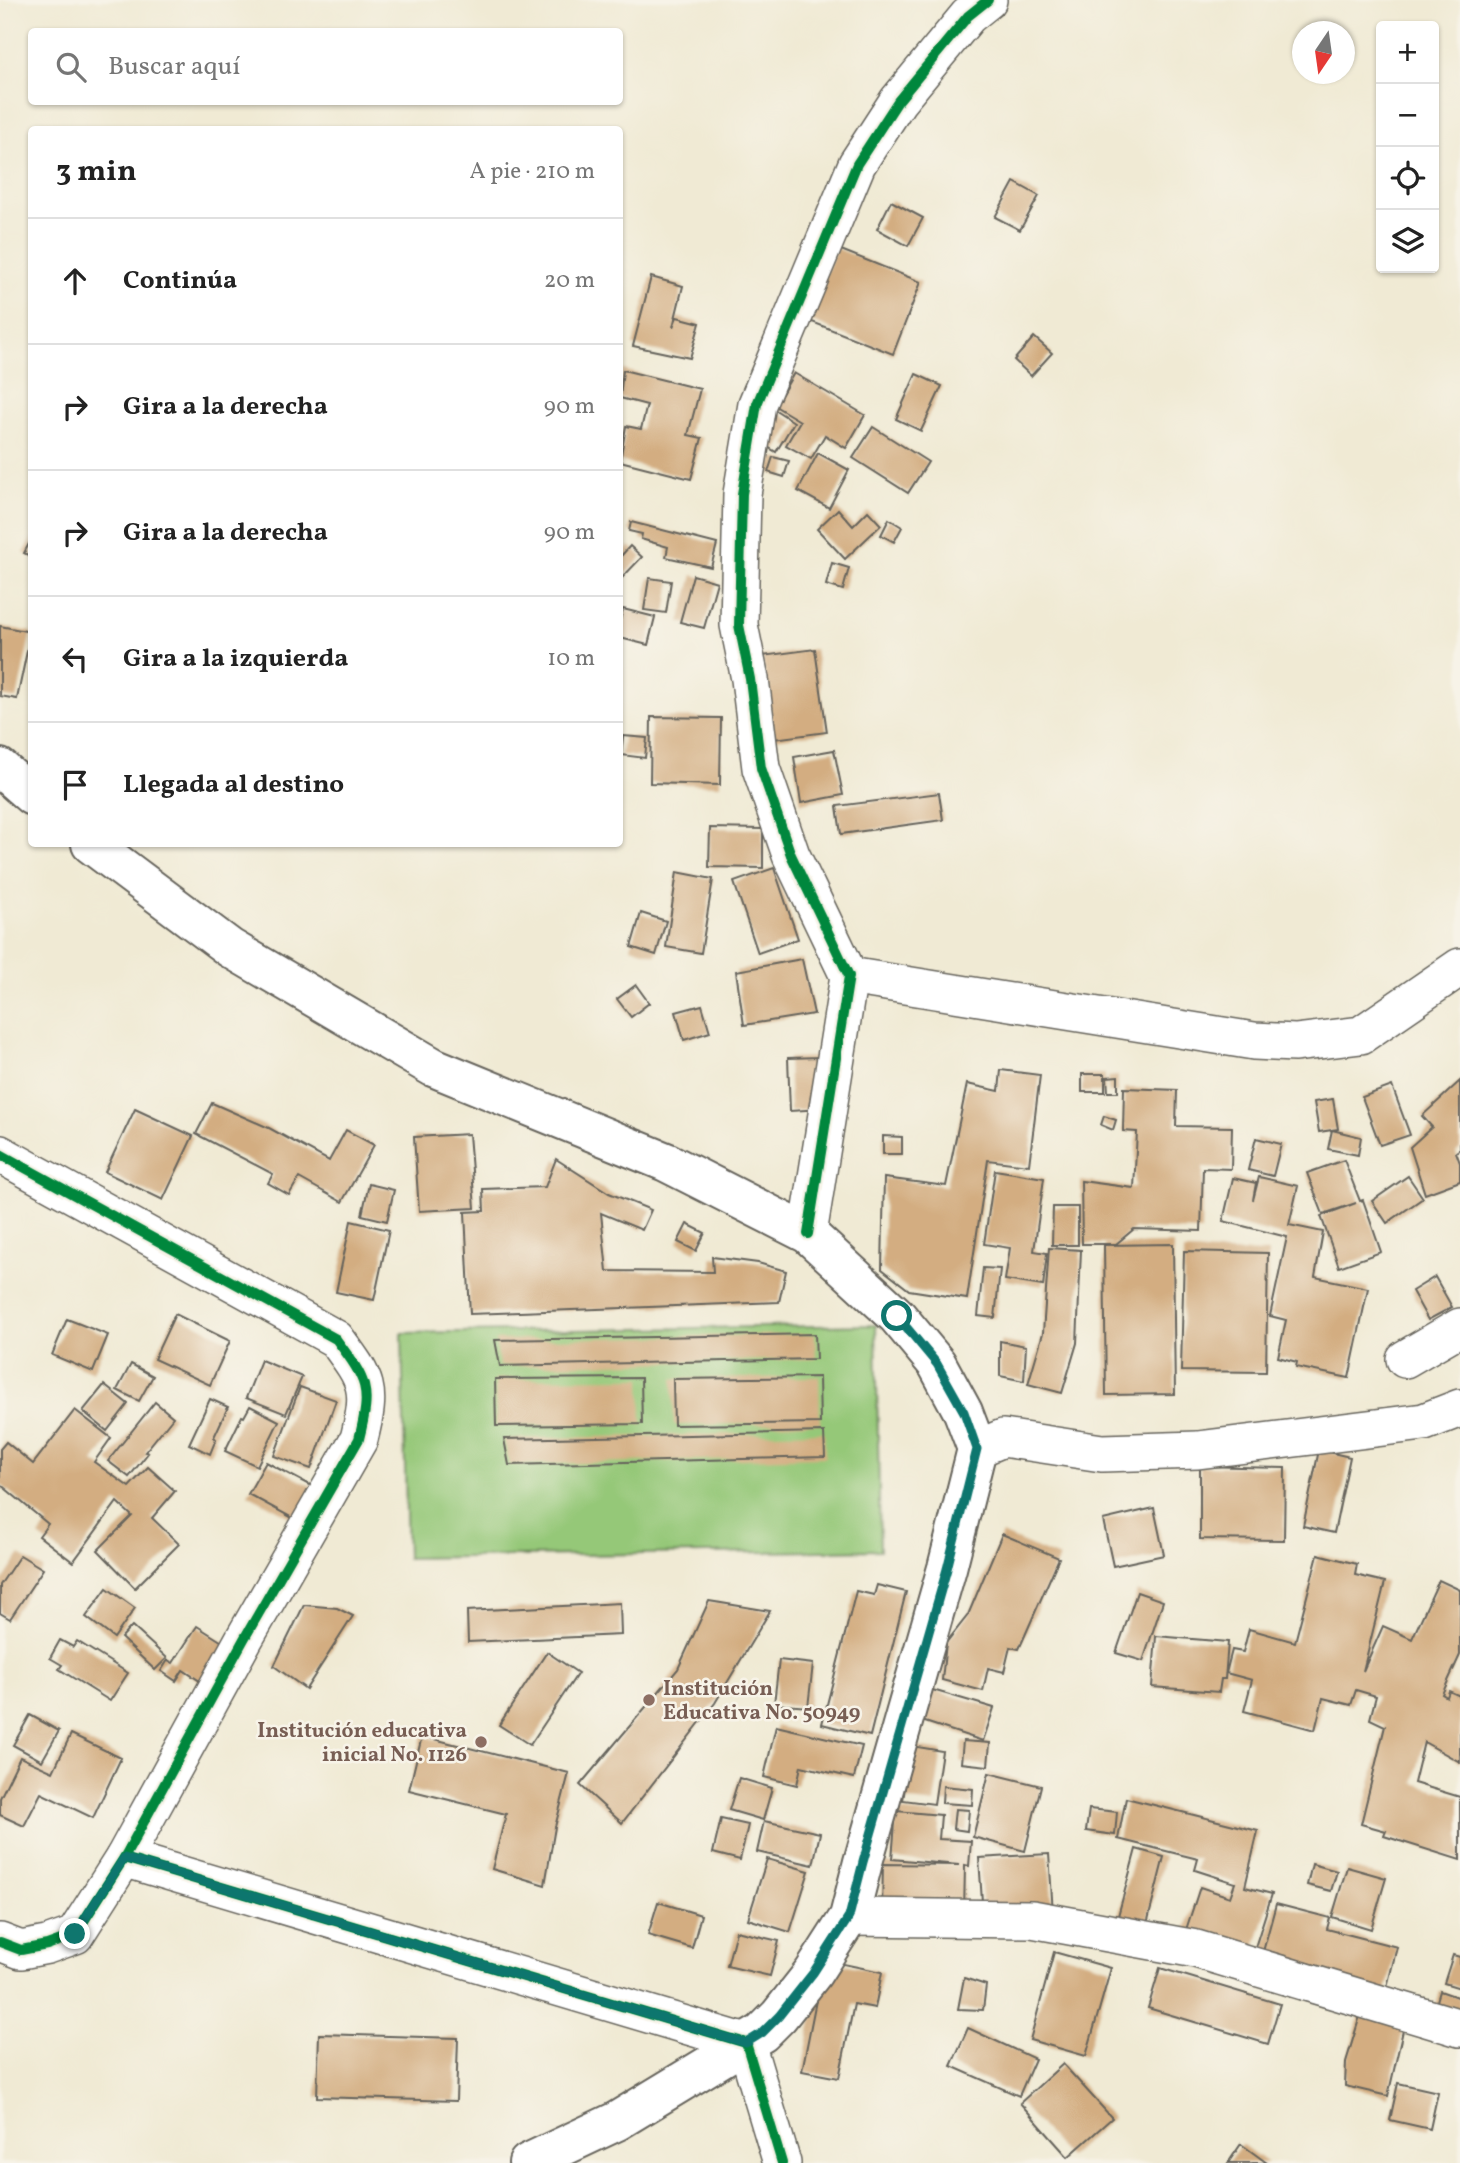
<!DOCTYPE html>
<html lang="es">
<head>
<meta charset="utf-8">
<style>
  body { margin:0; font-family:Vollkorn,serif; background:#f2f2f2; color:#222 }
  .controls { position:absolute; right:21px; top:21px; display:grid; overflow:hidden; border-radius:7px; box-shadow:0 2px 5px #0004 }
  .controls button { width:63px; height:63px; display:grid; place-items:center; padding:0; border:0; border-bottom:2px solid #e0e0e0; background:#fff; color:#222; font:35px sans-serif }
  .compass { position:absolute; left:1292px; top:21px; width:63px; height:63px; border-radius:50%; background:#fff; box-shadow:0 2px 5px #0004; rotate:193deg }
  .stop { position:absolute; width:21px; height:21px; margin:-16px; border:5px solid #0f766e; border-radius:50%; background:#fff }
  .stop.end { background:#0f766e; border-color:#fff; box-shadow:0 2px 7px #0008 }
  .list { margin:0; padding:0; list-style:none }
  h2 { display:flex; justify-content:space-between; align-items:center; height:91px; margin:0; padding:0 28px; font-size:30px }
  h2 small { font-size:23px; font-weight:400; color:#767676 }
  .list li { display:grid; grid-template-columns:46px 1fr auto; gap:21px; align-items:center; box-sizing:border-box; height:126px; padding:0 28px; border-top:2px solid #e0e0e0 }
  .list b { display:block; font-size:26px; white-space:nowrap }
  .list em { font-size:23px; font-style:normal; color:#767676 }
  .icon { flex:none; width:38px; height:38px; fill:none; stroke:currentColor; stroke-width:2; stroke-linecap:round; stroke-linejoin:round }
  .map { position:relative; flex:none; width:1460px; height:2163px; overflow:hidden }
  .search { position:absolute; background:#fff; box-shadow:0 2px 5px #0004; left:28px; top:28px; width:595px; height:77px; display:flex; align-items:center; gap:18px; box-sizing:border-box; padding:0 24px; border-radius:7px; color:#767676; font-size:26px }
  .panel { position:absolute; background:#fff; box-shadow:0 2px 5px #0004; left:28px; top:126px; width:595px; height:721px; border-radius:7px }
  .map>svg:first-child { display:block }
</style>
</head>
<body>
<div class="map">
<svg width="1460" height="2163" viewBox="0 0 1460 2163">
  <rect width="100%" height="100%" fill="#f7f3e8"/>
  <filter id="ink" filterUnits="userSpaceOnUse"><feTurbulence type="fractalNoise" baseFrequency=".0143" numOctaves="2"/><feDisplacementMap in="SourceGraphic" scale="14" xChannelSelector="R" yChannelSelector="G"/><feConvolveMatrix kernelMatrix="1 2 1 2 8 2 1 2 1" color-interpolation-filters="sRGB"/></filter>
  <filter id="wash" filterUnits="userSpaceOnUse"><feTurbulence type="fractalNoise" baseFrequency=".00686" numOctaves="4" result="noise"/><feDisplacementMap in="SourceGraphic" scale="28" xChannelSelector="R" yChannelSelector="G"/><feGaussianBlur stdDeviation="1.57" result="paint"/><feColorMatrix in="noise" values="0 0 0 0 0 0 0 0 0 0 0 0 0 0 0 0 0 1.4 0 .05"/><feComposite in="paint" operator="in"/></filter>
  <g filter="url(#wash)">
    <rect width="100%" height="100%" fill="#f0ead4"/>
    <!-- green -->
    <polygon fill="#95c878" stroke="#58724a" stroke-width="2" points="876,1325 880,1550 407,1558 402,1333"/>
    <g id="blocks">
      <!-- building -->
      <g fill="#d3ad81">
        <polygon points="1014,182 1039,196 1020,230 995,217"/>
        <polygon points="891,201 923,218 908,246 877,229"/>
        <polygon points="836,248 921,282 893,354 807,320"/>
        <polygon points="651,277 683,286 673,327 677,317 700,323 690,358 633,346"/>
        <polygon points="1034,337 1052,353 1031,376 1014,360"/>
        <polygon points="623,370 700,389 688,435 702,438 691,479 620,461 626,426 641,429 647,405 620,398"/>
        <polygon points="794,373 865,415 846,448 825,435 811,459 786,445 800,421 775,406"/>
        <polygon points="916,374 942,386 921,431 896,419"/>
        <polygon points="774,409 794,422 776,452 755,439"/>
        <polygon points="873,427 928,462 908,493 853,458"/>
        <polygon points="818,453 849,470 829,508 798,491"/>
        <polygon points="773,457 789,461 784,477 768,472"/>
        <polygon points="838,509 853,526 868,511 881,525 845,559 817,529"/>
        <polygon points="889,519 902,527 894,542 881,535"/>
        <polygon points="631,522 717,544 711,567 666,557 668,547 641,539 642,534 629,531"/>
        <polygon points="32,538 32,557 24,553"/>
        <polygon points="630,546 642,557 620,580 620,555 621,556"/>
        <polygon points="832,563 849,568 843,590 826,585"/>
        <polygon points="693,575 717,582 704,628 680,622"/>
        <polygon points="649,578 671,581 666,613 644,610"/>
        <polygon points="623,609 655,617 648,645 620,638 620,620"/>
        <polygon points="0,626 31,632 17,699 0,696"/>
        <polygon points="815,649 827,732 774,739 762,656"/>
        <polygon points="651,717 721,718 720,785 650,783"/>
        <polygon points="623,736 647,738 645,758 621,755"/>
        <polygon points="834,750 843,795 801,803 794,757"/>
        <polygon points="939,793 943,820 841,834 837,806"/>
        <polygon points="710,828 763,829 763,868 709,867"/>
        <polygon points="774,868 798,939 758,953 734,882"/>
        <polygon points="677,872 713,879 701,953 666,947"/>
        <polygon points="641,913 666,921 656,955 631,947"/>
        <polygon points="802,959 814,1014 744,1025 736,971"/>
        <polygon points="636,985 649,1003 631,1017 617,999"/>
        <polygon points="702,1005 710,1032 684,1040 676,1012"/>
        <polygon points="820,1057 822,1109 790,1111 788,1058"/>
        <polygon points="1001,1070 1040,1075 1029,1165 988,1160 967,1299 909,1290 882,1269 884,1178 946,1186 967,1084 999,1091"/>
        <rect x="1082" y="1074" width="23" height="18"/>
        <polygon points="1118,1076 1118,1092 1108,1092 1107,1077"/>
        <polygon points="1460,1081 1460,1149 1456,1152 1460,1163 1460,1181 1425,1194 1410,1147 1432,1127 1422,1116"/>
        <polygon points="1392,1086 1410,1135 1380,1145 1362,1097"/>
        <polygon points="1124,1088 1177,1090 1176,1126 1232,1127 1231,1169 1203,1168 1201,1231 1134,1229 1116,1244 1082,1244 1081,1181 1134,1188 1137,1132 1123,1131"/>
        <polygon points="1333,1099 1338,1129 1332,1130 1361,1137 1358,1155 1328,1149 1332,1130 1319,1132 1314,1102"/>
        <polygon points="212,1103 269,1128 329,1161 346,1130 374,1145 342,1202 299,1178 289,1195 268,1183 273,1174 196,1134"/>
        <polygon points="135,1109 193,1136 163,1200 105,1172"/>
        <polygon points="1104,1116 1116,1120 1113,1130 1101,1125"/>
        <polygon points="469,1134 475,1208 419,1211 414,1137"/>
        <polygon points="883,1136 902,1137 902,1154 883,1154"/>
        <polygon points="1256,1138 1281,1144 1273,1176 1248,1170"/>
        <polygon points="556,1159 609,1193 651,1210 642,1230 601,1213 607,1271 713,1272 712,1257 758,1263 786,1271 779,1302 470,1314 465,1212 484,1211 483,1189 545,1187"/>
        <polygon points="1344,1160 1360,1201 1363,1200 1381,1252 1339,1267 1321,1216 1356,1203 1323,1214 1307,1173"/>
        <polygon points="995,1170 1044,1178 1034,1251 1047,1253 1043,1286 1005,1280 1010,1248 984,1244"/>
        <polygon points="1408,1176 1423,1198 1387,1223 1372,1201"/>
        <polygon points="1259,1177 1298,1186 1289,1225 1323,1232 1315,1277 1368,1288 1349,1378 1296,1367 1297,1362 1278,1357 1286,1320 1270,1316 1287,1237 1223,1221 1233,1178 1256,1183 1253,1200"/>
        <polygon points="369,1184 394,1190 387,1221 362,1215"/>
        <polygon points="1053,1207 1078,1207 1078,1245 1052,1245"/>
        <polygon points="351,1221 389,1230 374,1300 336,1292"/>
        <polygon points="687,1224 705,1233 696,1251 678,1242"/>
        <polygon points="1173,1244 1175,1394 1106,1395 1104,1245"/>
        <polygon points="1049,1248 1081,1250 1077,1343 1062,1393 1028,1384 1043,1333"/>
        <polygon points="1184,1251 1268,1253 1266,1372 1181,1371"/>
        <polygon points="983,1268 1000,1269 995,1318 978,1316"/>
        <polygon points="1435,1277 1452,1307 1428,1320 1412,1291"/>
        <polygon points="175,1314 230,1341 210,1385 154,1359"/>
        <polygon points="67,1319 108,1335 93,1372 52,1355"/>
        <polygon points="815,1334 816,1359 500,1366 495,1340"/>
        <polygon points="1000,1341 1026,1346 1024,1381 1000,1376"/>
        <polygon points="261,1360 302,1377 286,1414 246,1398"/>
        <polygon points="131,1364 153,1376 139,1401 117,1390"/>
        <polygon points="819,1377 820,1423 674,1425 673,1379"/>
        <polygon points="641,1378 642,1424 496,1426 495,1379"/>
        <polygon points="104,1385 128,1404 107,1431 83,1411"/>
        <polygon points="300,1387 336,1400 311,1469 274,1456"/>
        <polygon points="210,1399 228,1407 214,1437 216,1439 210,1454 189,1444"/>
        <polygon points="155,1402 173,1417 145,1452 148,1453 129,1477 108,1461"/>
        <polygon points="250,1406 279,1421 257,1466 225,1451 242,1416 244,1417"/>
        <polygon points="75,1410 111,1438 94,1462 129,1487 148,1467 175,1491 152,1518 179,1544 135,1588 98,1550 132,1516 117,1502 73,1562 39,1536 48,1524 0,1484 0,1449 6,1442 33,1464"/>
        <polygon points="824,1432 825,1457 509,1465 504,1439"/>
        <polygon points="1319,1450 1350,1457 1334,1533 1303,1526"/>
        <polygon points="266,1462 313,1487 296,1520 248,1494"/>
        <polygon points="1200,1466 1285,1468 1284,1540 1200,1539"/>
        <polygon points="1154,1508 1164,1555 1113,1566 1103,1520"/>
        <polygon points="1002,1534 1059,1558 1019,1649 1010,1647 1004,1672 988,1668 983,1691 942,1680 946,1643 968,1615"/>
        <polygon points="1318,1554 1357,1564 1355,1575 1385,1582 1363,1671 1383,1626 1412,1639 1439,1580 1460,1590 1460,1655 1442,1694 1447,1697 1449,1691 1460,1696 1460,1762 1424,1742 1414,1783 1460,1797 1460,1860 1384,1836 1386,1831 1361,1824 1385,1726 1370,1719 1376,1696 1356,1690 1351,1705 1323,1698 1315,1730 1244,1711 1252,1680 1226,1673 1232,1650 1243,1652 1249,1629 1295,1642"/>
        <polygon points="20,1555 43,1569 10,1619 0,1613 0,1585"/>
        <polygon points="877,1585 906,1592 870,1736 822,1724 856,1591 874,1595"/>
        <polygon points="107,1588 135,1608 114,1638 86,1617"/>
        <polygon points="1137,1592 1163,1601 1143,1661 1116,1653"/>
        <polygon points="709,1601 770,1611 715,1703 622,1823 580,1785 678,1669"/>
        <polygon points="620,1603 621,1635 468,1642 467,1611"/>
        <polygon points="304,1605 337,1608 353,1616 306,1689 274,1666"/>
        <polygon points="132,1626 167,1658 155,1670 121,1638"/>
        <polygon points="197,1626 227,1645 203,1683 183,1670 176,1681 161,1671 168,1660 173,1663"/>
        <polygon points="1156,1636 1228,1642 1225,1679 1221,1679 1219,1692 1152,1687"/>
        <polygon points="60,1640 73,1647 77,1641 128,1673 110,1701 59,1669 62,1665 50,1658"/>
        <polygon points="547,1652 578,1673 530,1745 499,1725"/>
        <polygon points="779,1660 813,1664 808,1707 774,1704"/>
        <polygon points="929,1689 994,1708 983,1741 919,1720"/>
        <polygon points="30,1715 59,1731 42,1761 13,1745"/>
        <polygon points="776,1726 862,1746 854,1778 801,1766 797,1785 764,1777"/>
        <polygon points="71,1734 121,1758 93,1818 41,1793 24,1826 0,1815 0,1798 20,1757 53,1772"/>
        <polygon points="422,1736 569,1773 555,1827 545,1885 492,1869 506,1814 409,1790"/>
        <polygon points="963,1741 990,1743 988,1766 961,1763"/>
        <polygon points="912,1746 942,1751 934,1804 903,1800"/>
        <polygon points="989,1773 1041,1786 1025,1851 973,1837"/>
        <polygon points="739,1778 772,1788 763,1820 729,1810"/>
        <polygon points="943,1786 973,1789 972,1805 942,1803"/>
        <polygon points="1126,1798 1258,1831 1245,1887 1272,1894 1250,1963 1182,1942 1200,1887 1230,1897 1235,1883 1195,1870 1198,1859 1118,1839"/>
        <polygon points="955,1809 969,1810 967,1831 953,1829"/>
        <polygon points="1089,1809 1117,1812 1115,1835 1086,1831"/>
        <polygon points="896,1811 941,1815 939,1839 971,1841 969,1866 965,1865 964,1915 882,1913 883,1864 959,1865 892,1859"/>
        <polygon points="721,1819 748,1825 740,1860 713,1853"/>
        <polygon points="764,1821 820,1833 813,1865 757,1852"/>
        <polygon points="1136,1849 1164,1857 1147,1924 1118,1916"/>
        <polygon points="1049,1854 1053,1913 983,1916 979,1858"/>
        <polygon points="767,1859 809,1871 790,1932 748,1919"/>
        <polygon points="1312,1864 1337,1871 1331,1891 1307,1885"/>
        <polygon points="1347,1867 1386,1878 1371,1929 1332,1917"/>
        <polygon points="658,1902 701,1915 692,1948 648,1935"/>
        <polygon points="1276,1904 1330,1918 1327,1929 1397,1947 1386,1991 1261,1959"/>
        <polygon points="736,1931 779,1941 770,1976 727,1966"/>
        <polygon points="1054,1952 1111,1968 1086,2056 1030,2040"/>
        <polygon points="1453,1955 1460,1957 1460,1988 1444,1983"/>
        <polygon points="824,1960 882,1972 875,2008 854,2004 839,2078 802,2071"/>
        <polygon points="1160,1968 1280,2004 1268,2044 1148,2008"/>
        <polygon points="964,1978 986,1985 983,2010 958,2009"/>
        <polygon points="1440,1991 1460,1998 1460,2027 1432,2018"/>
        <polygon points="1360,2016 1404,2026 1388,2096 1345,2086 1346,2062"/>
        <polygon points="968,2028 1035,2059 1019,2096 951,2066"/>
        <polygon points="319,2034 458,2038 456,2101 317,2097"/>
        <polygon points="1063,2064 1112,2118 1068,2157 1020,2103"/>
        <polygon points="1398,2083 1438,2092 1430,2129 1390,2120"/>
        <polygon points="1241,2144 1267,2163 1228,2163"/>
      </g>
    </g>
  </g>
  <g filter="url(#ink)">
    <use href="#blocks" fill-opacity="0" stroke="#66645c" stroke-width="2"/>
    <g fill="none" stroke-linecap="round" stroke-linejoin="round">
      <defs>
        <g id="street">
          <polyline points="849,976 1254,1041 1295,1043 1361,1035 1460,967"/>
          <path d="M0,1154L336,1339C367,1381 372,1387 359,1439L244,1639L124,1858L75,1935L47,1945L21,1950L0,1942"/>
          <polyline points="808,1234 849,976 791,855 761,768 750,679 739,625 742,494 757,404 857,164 898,101 968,16 988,0"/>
          <polyline points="1405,1359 1460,1327"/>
          <polyline points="977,1449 1003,1438 1102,1453 1198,1450 1424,1422 1460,1408"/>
          <polyline points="124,1858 746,2043 782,2163"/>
          <polyline points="849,1917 1032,1919 1196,1949 1460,2028"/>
        </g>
        <g id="secondary">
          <polyline points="0,768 32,796"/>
          <polyline points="91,844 230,948 433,1067 666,1162 808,1234 897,1316 937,1364 963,1412 977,1449 947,1568 863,1862 849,1917 813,1973 779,2016 762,2033 617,2121 528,2163"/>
        </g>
      </defs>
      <!-- street casing -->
      <use href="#street" stroke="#66645c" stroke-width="40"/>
      <!-- secondary casing -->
      <use href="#secondary" stroke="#66645c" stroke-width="42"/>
      <!-- street -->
      <use href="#street" stroke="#fff" stroke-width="37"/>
      <!-- secondary -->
      <use href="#secondary" stroke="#fff" stroke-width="38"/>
      <defs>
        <g id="cycleway">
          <path d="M0,1154L336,1339C367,1381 372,1387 359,1439L244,1639L124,1858L75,1935L47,1945L21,1950L0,1942"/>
          <polyline points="808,1234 849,976 791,855 761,768 750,679 739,625 742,494 757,404 857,164 898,101 968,16 988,0"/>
          <polyline points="124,1858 746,2043 782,2163"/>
        </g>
      </defs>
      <!-- cycleway casing -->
      <use href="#cycleway" stroke="#f7f3e8" stroke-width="15"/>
      <!-- cycleway -->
      <use href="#cycleway" stroke="#00873e" stroke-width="10"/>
    </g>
  </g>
  <g fill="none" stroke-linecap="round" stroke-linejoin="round" filter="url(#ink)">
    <!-- route -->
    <polyline stroke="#0f766e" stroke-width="9" points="75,1934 124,1858 746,2043 762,2033 779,2016 813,1973 849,1917 863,1862 947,1569 977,1449 964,1412 937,1364 897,1316"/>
  </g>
  <!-- markers -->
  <g fill="#8d6e63" stroke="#f7f3e8" stroke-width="2.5">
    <circle cx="649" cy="1700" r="7"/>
    <circle cx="481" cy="1742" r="7"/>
  </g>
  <g text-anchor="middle" stroke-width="5" stroke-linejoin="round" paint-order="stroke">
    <!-- education labels -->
    <g font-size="21" font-weight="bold" fill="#785e54" stroke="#f7f3e8" text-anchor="start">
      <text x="663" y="1695">Institución<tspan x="663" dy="24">Educativa No. 50949</tspan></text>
      <text x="467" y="1737" text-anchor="end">Institución educativa<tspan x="467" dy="24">inicial No. 1126</tspan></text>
    </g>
  </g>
</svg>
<div class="controls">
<button>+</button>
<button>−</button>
<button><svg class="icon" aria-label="locate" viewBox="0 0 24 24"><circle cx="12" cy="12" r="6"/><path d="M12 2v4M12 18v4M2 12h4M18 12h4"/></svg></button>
<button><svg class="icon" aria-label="layers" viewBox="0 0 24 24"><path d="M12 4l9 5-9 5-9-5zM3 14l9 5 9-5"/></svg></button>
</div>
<svg class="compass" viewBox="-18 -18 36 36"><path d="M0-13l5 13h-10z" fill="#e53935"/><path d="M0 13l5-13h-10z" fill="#767676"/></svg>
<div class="stop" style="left:897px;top:1316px"></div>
<div class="stop end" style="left:75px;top:1934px"></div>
<div class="search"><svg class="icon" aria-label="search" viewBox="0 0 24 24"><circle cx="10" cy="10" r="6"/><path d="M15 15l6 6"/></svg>Buscar aquí</div>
<section class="panel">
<h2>3 min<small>A pie · 210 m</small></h2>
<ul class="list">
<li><svg class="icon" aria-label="ahead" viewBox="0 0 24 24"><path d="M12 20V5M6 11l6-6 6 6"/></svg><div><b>Continúa</b></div><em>20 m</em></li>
<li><svg class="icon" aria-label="right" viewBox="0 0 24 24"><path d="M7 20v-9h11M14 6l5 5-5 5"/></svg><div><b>Gira a la derecha</b></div><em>90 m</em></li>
<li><svg class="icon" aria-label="right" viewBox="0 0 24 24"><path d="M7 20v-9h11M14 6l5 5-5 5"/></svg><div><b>Gira a la derecha</b></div><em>90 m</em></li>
<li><svg class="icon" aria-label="left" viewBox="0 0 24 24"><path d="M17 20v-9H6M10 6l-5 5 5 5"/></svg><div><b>Gira a la izquierda</b></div><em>10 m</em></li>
<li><svg class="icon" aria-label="arrive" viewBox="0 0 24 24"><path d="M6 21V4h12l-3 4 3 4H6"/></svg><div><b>Llegada al destino</b></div></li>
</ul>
</section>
</div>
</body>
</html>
